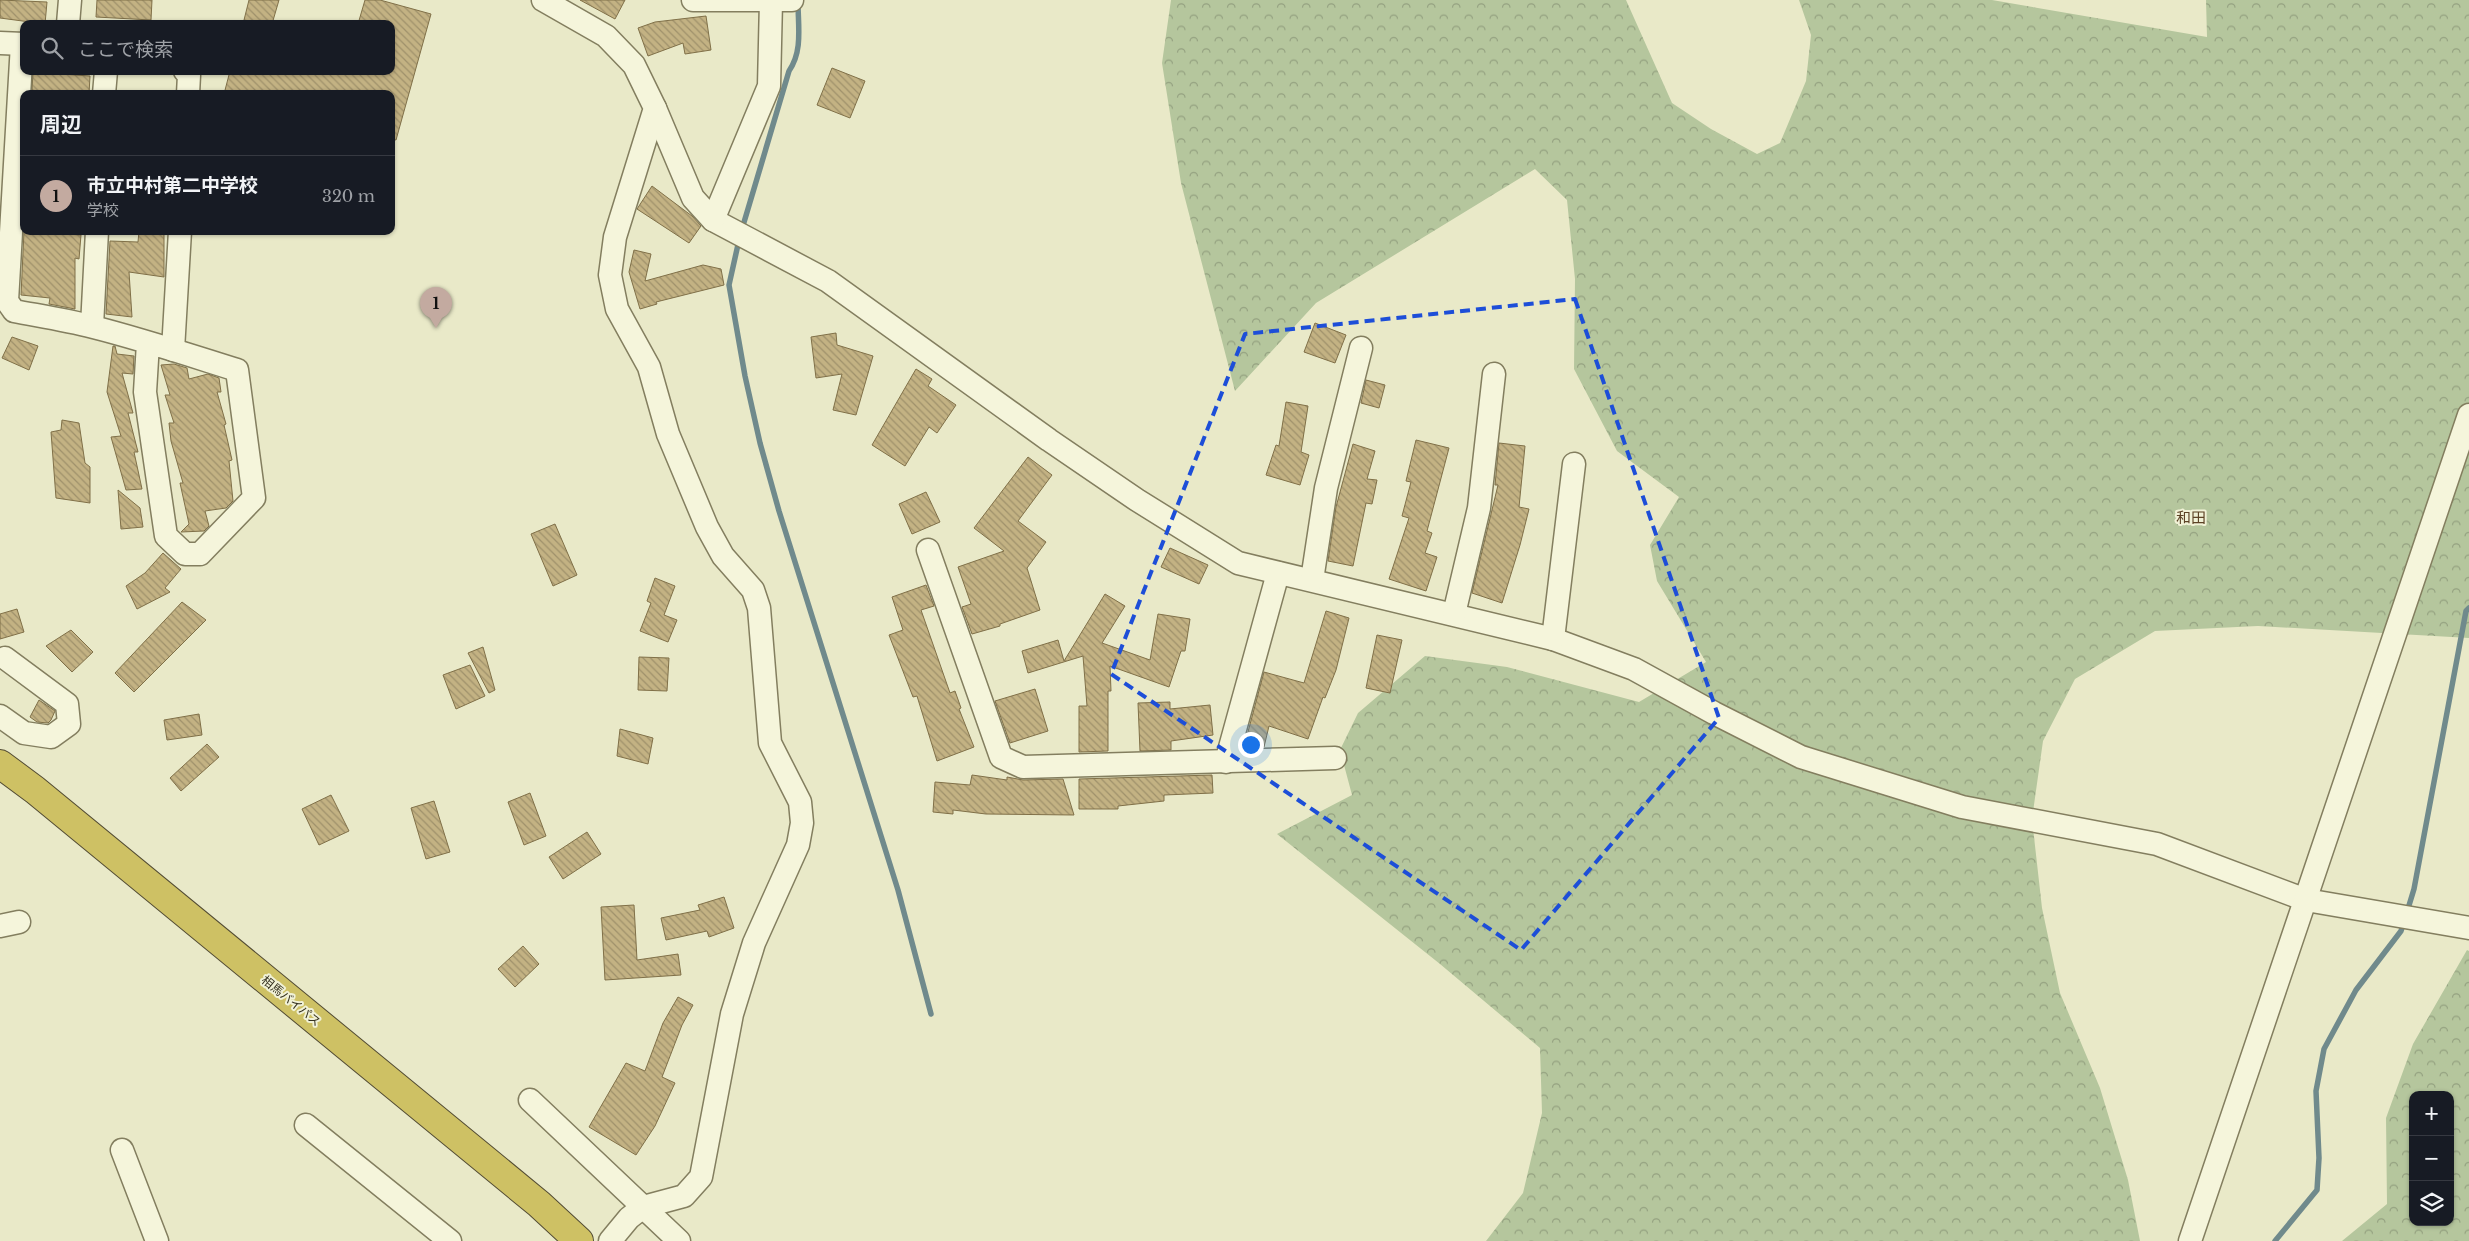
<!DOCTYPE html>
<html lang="ja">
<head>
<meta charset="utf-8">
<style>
  body { margin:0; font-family:"Libre Baskerville","Noto Sans JP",serif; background:#20242c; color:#f1f3f6 }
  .controls { position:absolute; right:15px; bottom:15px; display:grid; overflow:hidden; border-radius:10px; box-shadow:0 1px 4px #0004 }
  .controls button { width:45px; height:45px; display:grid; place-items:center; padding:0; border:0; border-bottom:1px solid #363941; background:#171b24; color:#f1f3f6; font:25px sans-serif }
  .you { position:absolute; left:1250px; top:744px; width:18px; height:18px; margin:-12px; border:4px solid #fff; border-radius:50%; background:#1a73e8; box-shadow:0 0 0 8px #1a73e833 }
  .badge { display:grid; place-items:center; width:32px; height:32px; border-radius:50%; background:#c3aaa0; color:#111; font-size:16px; font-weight:700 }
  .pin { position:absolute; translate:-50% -41px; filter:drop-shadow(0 1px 2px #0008) }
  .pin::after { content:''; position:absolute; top:26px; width:18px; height:15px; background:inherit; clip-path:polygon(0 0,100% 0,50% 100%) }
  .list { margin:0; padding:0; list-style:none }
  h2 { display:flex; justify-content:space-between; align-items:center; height:65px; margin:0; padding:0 20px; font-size:21px }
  h2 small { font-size:16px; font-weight:400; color:#9ea1a6 }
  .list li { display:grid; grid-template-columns:32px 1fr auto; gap:15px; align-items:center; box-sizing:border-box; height:80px; padding:0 20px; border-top:1px solid #363941 }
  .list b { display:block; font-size:19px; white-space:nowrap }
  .list p { margin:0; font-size:16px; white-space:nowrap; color:#9ea1a6 }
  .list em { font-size:16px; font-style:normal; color:#9ea1a6 }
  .icon { flex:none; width:28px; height:28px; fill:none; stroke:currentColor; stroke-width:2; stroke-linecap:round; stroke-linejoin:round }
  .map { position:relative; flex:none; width:2469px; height:1241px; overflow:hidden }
  .search { position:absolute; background:#171b24; box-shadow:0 1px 4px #0004; left:20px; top:20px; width:375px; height:55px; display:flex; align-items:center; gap:12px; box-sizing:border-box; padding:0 18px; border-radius:10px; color:#9ea1a6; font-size:19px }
  .panel { position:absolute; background:#171b24; box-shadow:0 1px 4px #0004; left:20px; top:90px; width:375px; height:145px; border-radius:10px }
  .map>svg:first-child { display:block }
</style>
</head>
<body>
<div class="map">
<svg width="2469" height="1241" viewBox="0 0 2469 1241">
  <defs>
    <pattern id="forest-crowns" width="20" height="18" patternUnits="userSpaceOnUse" patternTransform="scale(1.25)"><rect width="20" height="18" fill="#b5c69d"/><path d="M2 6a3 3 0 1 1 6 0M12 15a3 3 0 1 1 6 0" fill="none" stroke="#94a180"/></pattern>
    <pattern id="building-back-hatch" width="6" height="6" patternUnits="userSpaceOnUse" patternTransform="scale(1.25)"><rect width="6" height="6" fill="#c3b283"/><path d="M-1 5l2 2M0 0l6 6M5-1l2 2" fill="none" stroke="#9f916b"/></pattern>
  </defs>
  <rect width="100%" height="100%" fill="#e9e9c8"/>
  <!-- forest -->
  <g fill="url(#forest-crowns)" fill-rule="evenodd">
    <polygon points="1171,0 1626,0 1672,103 1711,129 1757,154 1780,143 1806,81 1811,35 1799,0 1992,0 2207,37 2206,0 2469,0 2469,638 2258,626 2155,631 2075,679 2043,741 2032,819 2042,908 2060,993 2100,1088 2128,1180 2140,1241 1486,1241 1523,1193 1542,1113 1540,1048 1440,964 1277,834 1352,795 1340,750 1358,713 1425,656 1507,667 1639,702 1706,662 1657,581 1650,545 1679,497 1617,451 1574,369 1575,279 1567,200 1535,169 1316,303 1235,391 1181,183 1162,63"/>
    <path d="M2467,950L2469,951V1241H2342L2387,1204L2386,1118L2413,1044ZM2413,1095H2450V1222H2413Z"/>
  </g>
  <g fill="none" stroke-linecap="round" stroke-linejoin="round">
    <!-- stream -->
    <g stroke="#708a8c" stroke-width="5.5">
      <path d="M742,229L789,71C803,51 798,26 798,2"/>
      <polyline points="739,240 729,285 745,376 760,443 779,511 898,890 931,1014"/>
      <polyline points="2407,912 2414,889 2466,611 2469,608"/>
      <polyline points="2275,1241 2317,1190 2319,1158 2316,1091 2324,1049 2356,990 2401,931 2404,921"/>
    </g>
  </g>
  <!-- building -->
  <g fill="url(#building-back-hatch)" stroke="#807048">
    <polygon points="0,0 47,2 45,24 0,18"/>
    <polygon points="97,0 152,0 151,20 96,17"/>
    <polygon points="249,0 279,0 272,24 243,24"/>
    <polygon points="365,0 380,0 431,14 396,140 391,139 391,94 224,94 230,71 391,71 391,24 358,24"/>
    <polygon points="580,0 625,0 615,19"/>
    <polygon points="706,16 711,50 685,54 683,43 648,56 638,28 655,22"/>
    <polygon points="832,68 865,81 850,118 817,105"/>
    <polygon points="33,72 90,76 89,94 56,94 32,90"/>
    <polygon points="652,186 692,216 701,226 689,243 637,209"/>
    <polygon points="24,231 81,235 79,259 75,258 75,309 49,304 50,298 21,295"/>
    <polygon points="139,231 164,231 164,277 129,272 132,317 106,314 110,241 138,242"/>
    <polygon points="634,250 651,254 645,281 703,265 721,269 724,285 656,302 657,304 640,309 629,272"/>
    <polygon points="1315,323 1346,335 1335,363 1304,352"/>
    <polygon points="836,333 837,345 873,356 856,415 833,410 842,374 816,378 811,337"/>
    <polygon points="12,337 38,346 29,370 2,358"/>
    <polygon points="113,346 115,346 117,354 134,356 133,374 122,373 133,413 128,413 138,452 134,452 142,489 126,490 111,437 121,436 107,392"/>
    <polygon points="174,364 187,368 189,379 208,374 219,378 221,392 217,392 226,424 224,425 232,460 229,461 233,501 226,508 205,511 209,526 204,531 181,532 189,524 180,483 183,483 171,441 169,423 174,423 165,395 170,395 161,365"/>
    <polygon points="916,369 932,379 928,386 956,405 937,433 929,427 905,466 872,445"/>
    <polygon points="1366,380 1385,385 1379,408 1361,403"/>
    <polygon points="1286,402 1308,406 1301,452 1309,455 1300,485 1266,475 1276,445 1279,446"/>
    <polygon points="62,420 79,423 85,463 90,467 90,503 56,498 51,432 61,430"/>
    <polygon points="1416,440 1449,448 1427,531 1432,533 1425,553 1437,557 1426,591 1389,579 1409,518 1402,516 1411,482 1406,481"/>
    <polygon points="1499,443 1525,446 1519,507 1529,509 1520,545 1502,603 1472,593 1498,485 1495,485"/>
    <polygon points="1353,444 1375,451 1367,479 1377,480 1372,504 1366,503 1353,566 1328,561 1336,507"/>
    <polygon points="1028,457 1052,475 1018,521 1046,542 1027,568 1040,610 1000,624 1000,626 972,634 962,607 971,604 958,567 1004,551 974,528"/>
    <polygon points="118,490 140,508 143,527 121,529"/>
    <polygon points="926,492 940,522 912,534 899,504"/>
    <polygon points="555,524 577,575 553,586 531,534"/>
    <polygon points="1170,548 1208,565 1199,584 1161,567"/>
    <polygon points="163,553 181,569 165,588 170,592 137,609 126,586 145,573"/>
    <polygon points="655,578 675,586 664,615 677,620 668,642 640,631 651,603 647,601"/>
    <polygon points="926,585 934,606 921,610 950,693 955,691 961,708 959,709 974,747 937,761 917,696 913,697 889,635 903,630 892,597"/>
    <polygon points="1105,594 1125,606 1102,643 1150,660 1158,614 1190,619 1185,651 1181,651 1169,687 1110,666 1111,691 1108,691 1108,751 1079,752 1079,706 1087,706 1083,656 1028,673 1022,651 1058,640 1064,661"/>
    <polygon points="182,602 206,620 134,692 115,673"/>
    <polygon points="17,609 24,632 0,639 0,614"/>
    <polygon points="1326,611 1349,618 1336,670 1325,698 1323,697 1308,739 1269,726 1264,747 1245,743 1264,672 1304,683"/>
    <polygon points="71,630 93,652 72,672 46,646"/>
    <polygon points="1377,635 1402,640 1390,693 1366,688"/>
    <polygon points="483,647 495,690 489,693 468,653"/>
    <polygon points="639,657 669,658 667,691 638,690"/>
    <polygon points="470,665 485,696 456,709 443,675"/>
    <polygon points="1035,689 1048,731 1010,743 995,701"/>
    <polygon points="39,700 55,711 51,720 48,723 37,722 30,717"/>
    <polygon points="1170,702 1170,709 1210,705 1213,735 1171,741 1171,750 1140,751 1138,703"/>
    <polygon points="199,714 202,735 167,740 164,720"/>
    <polygon points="620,729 653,738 648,764 617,756"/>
    <polygon points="207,744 219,757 181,791 170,778"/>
    <polygon points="972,775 1007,780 1007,777 1023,780 1063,779 1074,815 986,814 953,810 953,814 933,812 935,782 970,785"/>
    <polygon points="1212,775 1213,793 1164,795 1164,801 1118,806 1118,809 1079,809 1079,779"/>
    <polygon points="530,793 546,836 524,845 508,802"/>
    <polygon points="331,795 349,831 319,845 302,809"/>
    <polygon points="434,801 450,852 426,859 411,808"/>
    <polygon points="587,832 601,854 563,879 549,857"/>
    <polygon points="724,897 734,928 709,937 707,931 666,940 661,918 700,910 698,905"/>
    <polygon points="634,905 637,960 678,954 681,975 605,980 601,907"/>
    <polygon points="523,946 539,964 515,987 498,969"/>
    <polygon points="678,997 693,1005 682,1025 662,1077 675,1083 655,1126 636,1155 589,1127 626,1063 645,1071 663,1023"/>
  </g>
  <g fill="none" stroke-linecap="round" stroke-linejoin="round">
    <defs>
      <g id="street">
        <polyline points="543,0 606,36 634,65 655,108 615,237 610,275 617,309 649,367 668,434 707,527 723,556 753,590 759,608 770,743 800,802 802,823 798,845 754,943 732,1014 701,1177 684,1196 643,1207 629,1218 610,1241"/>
        <polyline points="693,0 792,0"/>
        <polyline points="68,24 70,0"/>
        <polyline points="0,43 24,44"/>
        <path d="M22,44L7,301L14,311C40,316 67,320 93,327C141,339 189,355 237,370L254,498L200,554H185L166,536L145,392L148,343"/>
        <polyline points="185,71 189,75 188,94"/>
        <polyline points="104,94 106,71"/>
        <polyline points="655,108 693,198 713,220 828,281 1049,440 1137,500 1238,563 1553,639 1634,669 1714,713 1801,757 1962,807 2157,844 2306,900 2469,928"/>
        <polyline points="713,220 769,86 771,1"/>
        <polyline points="92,326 97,231"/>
        <polyline points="173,350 180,231"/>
        <polyline points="928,550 1001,757 1023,767 1335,758"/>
        <polyline points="1312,580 1326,488 1361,348"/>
        <polyline points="1454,614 1479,508 1494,374"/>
        <polyline points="1553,639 1574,464"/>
        <polyline points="0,716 24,733 51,737 69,724 67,704 5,658"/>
        <polyline points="1226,762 1278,573"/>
        <polyline points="0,926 19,922"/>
        <polyline points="530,1100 679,1241"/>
        <polyline points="306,1125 450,1241"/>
        <polyline points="122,1150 157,1241"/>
        <polyline points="2190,1241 2469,415"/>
      </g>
      <polyline id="highway" points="0,764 35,790 539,1204 579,1241"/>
    </defs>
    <!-- street casing -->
    <use href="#street" stroke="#837e5f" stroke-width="25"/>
    <!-- highway casing -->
    <use href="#highway" stroke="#524b33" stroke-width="30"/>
    <!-- street -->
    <use href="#street" stroke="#f5f5db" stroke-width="22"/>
    <!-- highway -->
    <use href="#highway" stroke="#cec164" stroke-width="28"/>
  </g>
  <!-- marked area -->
  <path fill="none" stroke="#1d4ed8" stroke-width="4" stroke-dasharray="10 6" stroke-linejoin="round" d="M1575,299L1719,718L1521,950L1111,674L1245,334Z"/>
  <g text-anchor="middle" stroke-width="4" stroke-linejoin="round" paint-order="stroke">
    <!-- street labels -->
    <g font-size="12" fill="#363221" stroke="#f1f2d7">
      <text transform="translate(291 1001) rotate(39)" y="4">相馬バイパス</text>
    </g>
    <!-- quarter labels -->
    <g font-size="15" fill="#5d4326" stroke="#f1f2d7">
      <text x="2191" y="523">和田</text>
    </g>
  </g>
</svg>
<div class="controls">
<button>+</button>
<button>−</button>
<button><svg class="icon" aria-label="layers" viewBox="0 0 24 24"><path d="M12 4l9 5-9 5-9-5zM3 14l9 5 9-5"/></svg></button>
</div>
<div class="you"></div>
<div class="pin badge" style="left:436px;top:328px">1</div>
<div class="search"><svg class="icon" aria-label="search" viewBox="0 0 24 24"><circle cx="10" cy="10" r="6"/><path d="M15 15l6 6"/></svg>ここで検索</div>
<section class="panel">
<h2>周辺<small></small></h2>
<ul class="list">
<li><span class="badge">1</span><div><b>市立中村第二中学校</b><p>学校</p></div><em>320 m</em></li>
</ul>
</section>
</div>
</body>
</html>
